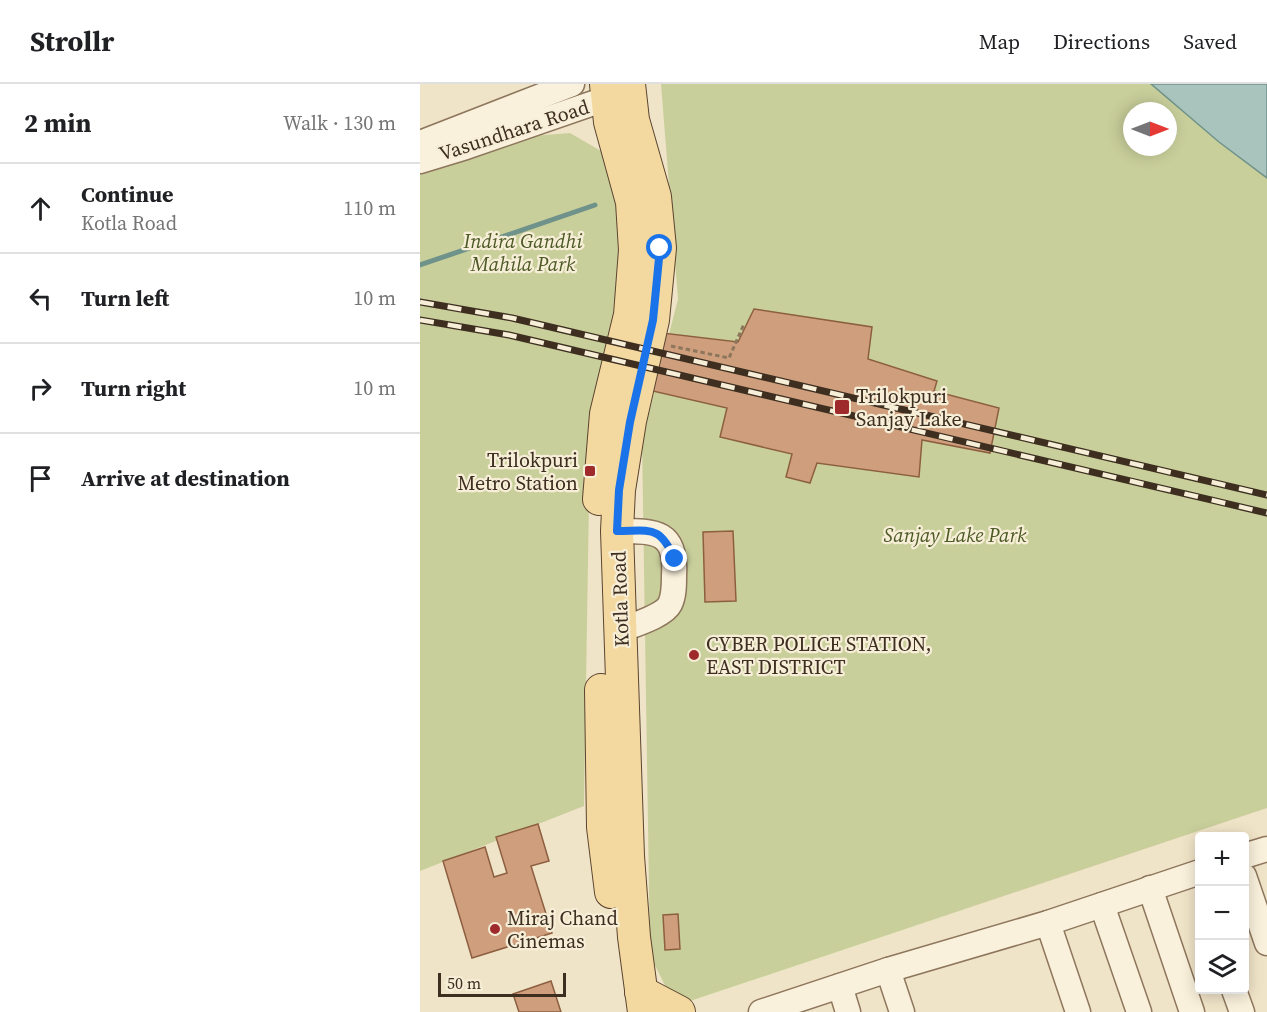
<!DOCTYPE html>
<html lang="en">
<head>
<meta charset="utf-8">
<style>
  body { margin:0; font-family:"Source Serif 4",serif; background:#f2f2f2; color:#202124 }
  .controls { position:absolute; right:18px; bottom:18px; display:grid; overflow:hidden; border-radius:6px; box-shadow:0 3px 15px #0003 }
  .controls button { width:54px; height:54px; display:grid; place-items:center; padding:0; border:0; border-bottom:2px solid #e0e0e0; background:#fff; color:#202124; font:30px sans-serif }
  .compass { position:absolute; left:703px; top:18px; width:54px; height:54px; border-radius:50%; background:#fff; box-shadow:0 3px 15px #0003; rotate:90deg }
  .scale { position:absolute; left:18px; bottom:15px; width:128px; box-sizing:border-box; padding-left:6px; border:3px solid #3d2e20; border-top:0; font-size:16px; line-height:21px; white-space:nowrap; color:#3d2e20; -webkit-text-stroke:4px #f7eed8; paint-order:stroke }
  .stop { position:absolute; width:18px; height:18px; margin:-14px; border:4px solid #1a73e8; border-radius:50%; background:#fff }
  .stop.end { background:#1a73e8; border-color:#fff; box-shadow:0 2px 6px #0008 }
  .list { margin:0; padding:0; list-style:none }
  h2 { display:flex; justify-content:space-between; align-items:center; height:78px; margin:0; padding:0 24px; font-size:26px }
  h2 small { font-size:20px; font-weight:400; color:#757577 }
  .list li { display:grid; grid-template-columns:39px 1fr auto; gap:18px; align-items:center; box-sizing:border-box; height:90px; padding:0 24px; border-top:2px solid #e0e0e0 }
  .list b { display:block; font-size:22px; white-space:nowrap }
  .list p { margin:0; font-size:20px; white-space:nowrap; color:#757577 }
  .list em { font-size:20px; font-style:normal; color:#757577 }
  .icon { flex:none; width:33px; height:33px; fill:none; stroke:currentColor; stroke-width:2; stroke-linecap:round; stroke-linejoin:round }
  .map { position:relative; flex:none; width:847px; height:928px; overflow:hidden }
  header { display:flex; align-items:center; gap:36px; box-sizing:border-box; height:84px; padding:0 30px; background:#fff; border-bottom:2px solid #e0e0e0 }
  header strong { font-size:28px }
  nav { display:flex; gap:33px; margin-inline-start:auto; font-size:21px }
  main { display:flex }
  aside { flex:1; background:#fff }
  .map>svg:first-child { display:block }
</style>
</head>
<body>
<header>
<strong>Strollr</strong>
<nav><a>Map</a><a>Directions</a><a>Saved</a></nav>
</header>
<main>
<aside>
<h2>2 min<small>Walk · 130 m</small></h2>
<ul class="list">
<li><svg class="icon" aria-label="ahead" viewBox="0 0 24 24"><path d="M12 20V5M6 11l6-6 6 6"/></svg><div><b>Continue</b><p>Kotla Road</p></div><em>110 m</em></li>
<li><svg class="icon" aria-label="left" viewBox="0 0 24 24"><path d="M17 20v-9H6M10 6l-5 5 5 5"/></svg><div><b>Turn left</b></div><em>10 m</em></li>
<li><svg class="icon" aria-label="right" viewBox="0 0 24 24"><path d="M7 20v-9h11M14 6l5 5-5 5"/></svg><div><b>Turn right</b></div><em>10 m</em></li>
<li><svg class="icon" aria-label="arrive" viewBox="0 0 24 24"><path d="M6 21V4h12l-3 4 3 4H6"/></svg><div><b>Arrive at destination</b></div></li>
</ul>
</aside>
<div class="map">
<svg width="847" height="928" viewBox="0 0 847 928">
  <rect width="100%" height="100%" fill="#f0e4c8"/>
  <!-- green -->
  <g fill="#c9cf9b" fill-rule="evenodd">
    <path d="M241,0H847V724L255,922L230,871L222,356L258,215ZM712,27H748V63H712Z"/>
    <polygon points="150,49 181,67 197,87 207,172 169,418 164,722 0,787 0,88 112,52"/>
  </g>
  <!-- water -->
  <polygon fill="#a9c4bc" stroke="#6f938a" stroke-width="1.5" points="731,0 847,0 847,94 799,58"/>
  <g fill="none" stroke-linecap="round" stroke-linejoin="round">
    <!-- stream -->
    <polyline stroke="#6f938a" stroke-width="5" points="0,181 175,121"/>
  </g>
  <!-- building -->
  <g fill="#cf9f7d" stroke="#8d5f41" stroke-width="1.5">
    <polygon points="334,225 452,243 448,275 517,297 514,307 579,324 570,369 502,356 499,393 397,379 390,399 366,393 372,370 300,353 307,324 224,305 234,248 318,258"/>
    <polygon points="313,447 316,517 285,518 283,448"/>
    <polygon points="118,740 129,777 111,782 132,849 52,874 23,777 65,763 74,793 87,789 76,753"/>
    <polygon points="258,830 260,865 245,866 243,831"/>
    <polygon points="131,897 141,928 99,928 93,910"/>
  </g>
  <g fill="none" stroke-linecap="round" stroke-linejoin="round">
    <defs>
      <g id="minor">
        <polyline points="0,59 152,0"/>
        <polyline points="0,77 46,63 188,14 200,4"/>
        <path d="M197,447C235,447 257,446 254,492C254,501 254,512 250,520C244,532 213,541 201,546"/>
        <polyline points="824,772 847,765"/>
        <polyline points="824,792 847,859"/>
        <polyline points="730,804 772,928"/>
        <polyline points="682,821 719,928"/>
        <polyline points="628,839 658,928"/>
        <polyline points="468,886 482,928"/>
        <polyline points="420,902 428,928"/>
        <polyline points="814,906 822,928"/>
        <polyline points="341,928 468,886 628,839 780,788"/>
      </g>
      <g id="major">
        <polyline points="209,0 213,36 235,113 240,164 233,236 210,337 199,406 197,447 208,772 214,853 224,928"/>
        <polyline points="179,415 186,330 210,231 215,166 212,118 190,38 186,0"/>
        <polyline points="181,606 183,743 191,808"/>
        <polyline points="221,908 259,928"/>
      </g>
    </defs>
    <!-- minor casing -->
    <use href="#minor" stroke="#8d765c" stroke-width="27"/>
    <!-- major casing -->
    <use href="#major" stroke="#5b4430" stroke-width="34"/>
    <!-- path -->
    <polyline stroke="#8d765c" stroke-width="3" stroke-dasharray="4.5 3" stroke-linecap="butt" points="251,262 309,274 324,240"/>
    <!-- minor -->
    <use href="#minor" stroke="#faf1dc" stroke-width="24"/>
    <!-- major -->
    <use href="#major" stroke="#f3d9a0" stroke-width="32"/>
    <defs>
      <g id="rail">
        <polyline points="0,218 92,234 847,411"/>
        <polyline points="0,236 89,251 847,429"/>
      </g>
    </defs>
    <!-- rail casing -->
    <use href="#rail" stroke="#3d2e20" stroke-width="7"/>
    <!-- rail -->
    <use href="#rail" stroke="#f7eed8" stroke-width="4.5" stroke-dasharray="14" stroke-linecap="butt"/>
  </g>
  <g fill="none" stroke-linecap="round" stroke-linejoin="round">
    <!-- route -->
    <path stroke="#1a73e8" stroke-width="8" d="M240,164L233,236L210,338L199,406L197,447C232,447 239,441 255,475"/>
  </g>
  <!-- markers -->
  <g fill="#9e2a2b" stroke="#f7eed8" stroke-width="2">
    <rect x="414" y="315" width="16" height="16" rx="3"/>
    <rect x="164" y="381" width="12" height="12" rx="3"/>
    <circle cx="274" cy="571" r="6"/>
    <circle cx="75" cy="845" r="6"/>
  </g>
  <g text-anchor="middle" stroke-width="4.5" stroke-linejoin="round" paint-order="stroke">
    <!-- street labels -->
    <g font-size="20" fill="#3d2e20" stroke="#f7eed8">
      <text transform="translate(94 46) rotate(-18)" y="7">Vasundhara Road</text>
      <text transform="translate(200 515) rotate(-92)" y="7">Kotla Road</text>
    </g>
    <!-- park labels -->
    <g font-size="20" font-style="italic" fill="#4d5a26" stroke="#f7eed8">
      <text x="103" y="164">Indira Gandhi<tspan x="103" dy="23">Mahila Park</tspan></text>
      <text x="535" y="458">Sanjay Lake Park</text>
    </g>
    <!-- poi labels -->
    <g font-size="20" fill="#3d2e20" stroke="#f7eed8" text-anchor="start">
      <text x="436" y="319">Trilokpuri<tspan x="436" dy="23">Sanjay Lake</tspan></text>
      <text x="158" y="383" text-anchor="end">Trilokpuri<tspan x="158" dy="23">Metro Station</tspan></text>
      <text x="286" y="567">CYBER POLICE STATION,<tspan x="286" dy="23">EAST DISTRICT</tspan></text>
      <text x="87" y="841">Miraj Chand<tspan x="87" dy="23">Cinemas</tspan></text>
    </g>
  </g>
</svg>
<div class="controls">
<button>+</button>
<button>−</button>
<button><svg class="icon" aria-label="layers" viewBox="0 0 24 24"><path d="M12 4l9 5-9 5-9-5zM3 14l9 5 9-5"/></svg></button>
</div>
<svg class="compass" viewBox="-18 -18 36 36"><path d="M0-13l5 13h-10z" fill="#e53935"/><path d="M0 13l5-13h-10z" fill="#757577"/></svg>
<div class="scale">50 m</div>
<div class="stop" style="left:240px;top:164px"></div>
<div class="stop end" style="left:255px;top:475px"></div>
</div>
</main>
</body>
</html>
